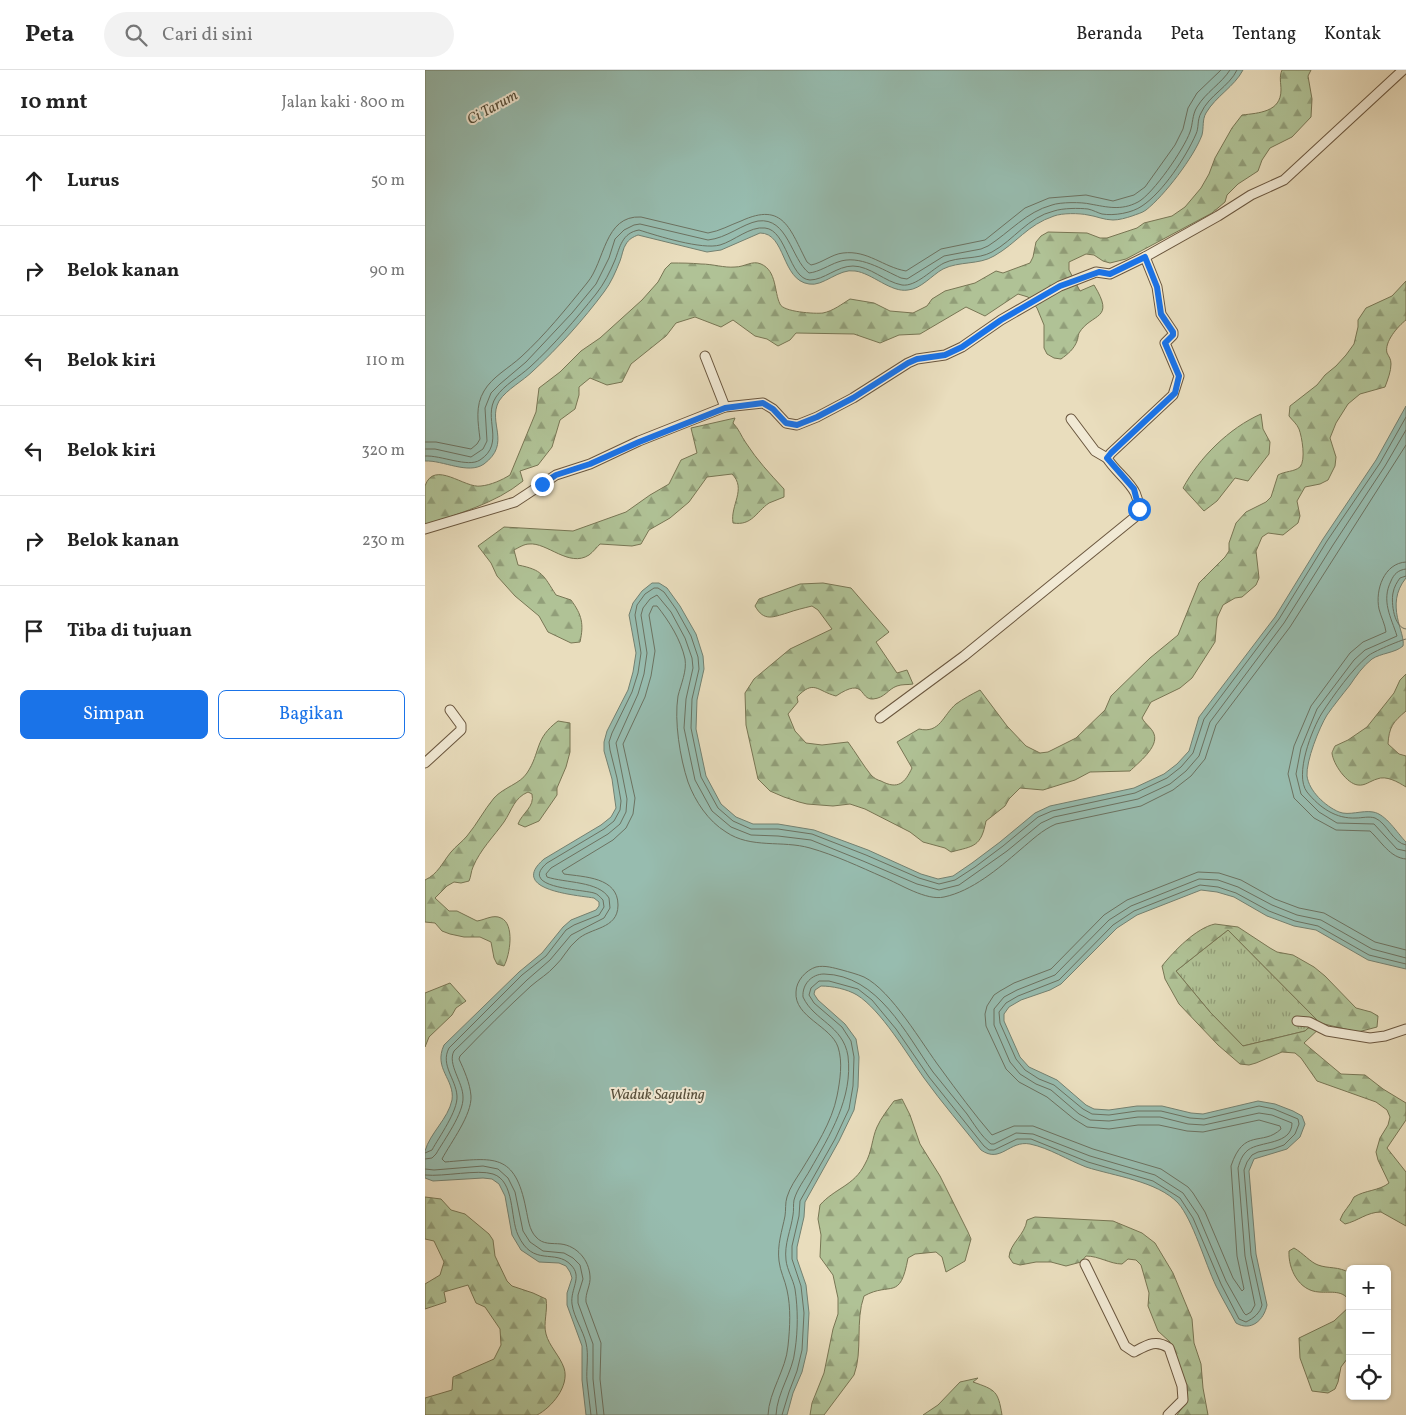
<!DOCTYPE html>
<html lang="id">
<head>
<meta charset="utf-8">
<style>
  body { margin:0; font-family:Vollkorn,serif; background:#f2f2f2; color:#222 }
  .controls { position:absolute; right:15px; bottom:15px; display:grid; overflow:hidden; border-radius:8px; box-shadow:0 1px 4px #0004 }
  .controls button { width:45px; height:45px; display:grid; place-items:center; padding:0; border:0; border-bottom:1px solid #e0e0e0; background:#fff; color:#222; font:25px sans-serif }
  .stop { position:absolute; width:15px; height:15px; margin:-11px; border:4px solid #1a73e8; border-radius:50%; background:#fff }
  .stop.end { background:#1a73e8; border-color:#fff; box-shadow:0 1px 5px #0008 }
  .list { margin:0; padding:0; list-style:none }
  h2 { display:flex; justify-content:space-between; align-items:center; height:65px; margin:0; padding:0 20px; font-size:21px }
  h2 small { font-size:16px; font-weight:400; color:#767676 }
  .list li { display:grid; grid-template-columns:32px 1fr auto; gap:15px; align-items:center; box-sizing:border-box; height:90px; padding:0 20px; border-top:1px solid #e0e0e0 }
  .list b { display:block; font-size:19px; white-space:nowrap }
  .list em { font-size:16px; font-style:normal; color:#767676 }
  .actions { display:flex; gap:10px; padding:15px 20px }
  .actions a { flex:1; padding:11px 0; border:1px solid #1a73e8; border-radius:8px; text-align:center; font-size:18px; color:#1a73e8 }
  .actions .main { background:#1a73e8; color:#fff }
  .icon { flex:none; width:28px; height:28px; fill:none; stroke:currentColor; stroke-width:2; stroke-linecap:round; stroke-linejoin:round }
  .map { position:relative; flex:none; width:981px; height:1345px; overflow:hidden }
  header { display:flex; align-items:center; gap:30px; box-sizing:border-box; height:70px; padding:0 25px; background:#fff; border-bottom:1px solid #e0e0e0 }
  header strong { font-size:24px }
  nav { display:flex; gap:28px; margin-inline-start:auto; font-size:18px }
  .search { width:350px; height:45px; background:#f2f2f2; display:flex; align-items:center; gap:12px; box-sizing:border-box; padding:0 18px; border-radius:28px; color:#767676; font-size:19px }
  main { display:flex }
  aside { flex:1; background:#fff }
  .map>svg:first-child { display:block }
</style>
</head>
<body>
<header>
<strong>Peta</strong>
<div class="search"><svg class="icon" aria-label="search" viewBox="0 0 24 24"><circle cx="10" cy="10" r="6"/><path d="M15 15l6 6"/></svg>Cari di sini</div>
<nav><a>Beranda</a><a>Peta</a><a>Tentang</a><a>Kontak</a></nav>
</header>
<main>
<aside>
<h2>10 mnt<small>Jalan kaki · 800 m</small></h2>
<ul class="list">
<li><svg class="icon" aria-label="ahead" viewBox="0 0 24 24"><path d="M12 20V5M6 11l6-6 6 6"/></svg><div><b>Lurus</b></div><em>50 m</em></li>
<li><svg class="icon" aria-label="right" viewBox="0 0 24 24"><path d="M7 20v-9h11M14 6l5 5-5 5"/></svg><div><b>Belok kanan</b></div><em>90 m</em></li>
<li><svg class="icon" aria-label="left" viewBox="0 0 24 24"><path d="M17 20v-9H6M10 6l-5 5 5 5"/></svg><div><b>Belok kiri</b></div><em>110 m</em></li>
<li><svg class="icon" aria-label="left" viewBox="0 0 24 24"><path d="M17 20v-9H6M10 6l-5 5 5 5"/></svg><div><b>Belok kiri</b></div><em>320 m</em></li>
<li><svg class="icon" aria-label="right" viewBox="0 0 24 24"><path d="M7 20v-9h11M14 6l5 5-5 5"/></svg><div><b>Belok kanan</b></div><em>230 m</em></li>
<li><svg class="icon" aria-label="arrive" viewBox="0 0 24 24"><path d="M6 21V4h12l-3 4 3 4H6"/></svg><div><b>Tiba di tujuan</b></div></li>
</ul>
<div class="actions"><a class="main">Simpan</a><a>Bagikan</a></div>
</aside>
<div class="map">
<svg width="981" height="1345" viewBox="0 0 981 1345">
  <defs>
    <pattern id="grass-tufts" width="24" height="20" patternUnits="userSpaceOnUse" patternTransform="scale(1.25)"><rect width="24" height="20" fill="#b0c296"/><path d="M3 7l-1-3M5 7V3M7 7l1-3M15 17l-1-3M17 17v-4M19 17l1-3" fill="none" stroke="#919e79"/></pattern>
    <pattern id="forest-firs" width="22" height="20" patternUnits="userSpaceOnUse" patternTransform="scale(1.25)"><rect width="22" height="20" fill="#b0c296"/><path d="M5 1l3.5 6h-7zM16 11l3.5 6h-7z" fill="#919e79"/></pattern>
  </defs>
  <rect width="100%" height="100%" fill="#e9ddbd"/>
  <filter id="stains"><feTurbulence type="fractalNoise" baseFrequency=".004" numOctaves="4"/><feColorMatrix values="0 0 0 0 .2 0 0 0 0 .09 0 0 0 0 .02 0 0 0 .5 -.17"/></filter>
  <radialGradient id="worn" r=".72"><stop offset=".6" stop-color="#630" stop-opacity="0"/><stop offset="1" stop-color="#630" stop-opacity=".3"/></radialGradient>
  <!-- grass -->
  <polygon fill="url(#grass-tufts)" stroke="#787654" points="803,860 892,950 880,961 818,976 785,942 751,901"/>
  <!-- forest -->
  <g fill="url(#forest-firs)" stroke="#787654" fill-rule="evenodd">
    <path d="M857,0H886L883,6L887,29L886,47L867,67L845,78L837,90L833,101L813,114L802,125L800,132L787,143L701,189L685,193L678,191L669,185L661,184L644,192V200L655,221L669,215C691,251 667,242 654,263C653,266 653,269 652,271C649,279 643,284 636,289L629,288L622,284L619,278V255L612,238L603,227L593,224L560,246L541,237L495,264L474,265L455,273L429,264L371,263L365,270L353,276L342,269L330,266L308,250L296,257L270,247L251,253L241,266L206,294L197,312L182,315L165,308L154,317V325L150,339L135,350L127,377L113,395L95,401L98,411C70,434 33,443 0,456C0,446 0,426 0,416C9,389 40,419 56,416C66,415 77,410 85,405L111,342L114,318L135,302L156,281L175,268L217,230L233,212L240,199L246,193C256,193 266,193 276,194C288,194 299,198 310,197C320,197 327,190 336,194C352,201 349,222 355,234C358,242 390,244 398,243C408,241 417,234 425,229L449,233L465,241L488,243L502,236L507,229L520,221L550,213L571,201L578,203L605,193L608,187L611,172L616,166L623,162L662,163L675,168H682L712,158L719,153L747,146L760,137L776,118L784,104L790,88L807,58L817,45C834,43 856,42 856,20C856,13 854,7 857,0Z"/>
    <path d="M981,211V250C973,256 959,272 962,283C964,287 966,289 966,294C966,301 963,309 960,317L935,324L923,334L911,353L905,368L911,387L910,396L903,410L895,414L880,417L872,431L875,446L873,453L858,465L843,463L837,467L831,481L834,508L831,515L817,527L810,528L798,535L792,548L790,572L767,608L755,618L726,632L717,648C720,654 727,658 729,664C734,677 713,693 705,701L665,702L650,710L618,720L595,718L584,729L580,736L561,751C556,777 549,776 526,782L520,778L498,772L485,762L440,739L425,734L408,736L382,734L374,732L359,727L345,721L333,709L321,655L320,623L329,609L365,579L407,559L393,540L387,536C379,538 370,540 362,543C348,547 339,552 330,536L334,529L375,514L398,513L426,518L464,562L451,572L472,603L482,600L488,614C483,615 477,614 472,616C463,619 460,628 448,629C434,630 441,606 411,626C392,621 389,609 372,627L373,632L363,644L370,661L381,673L397,675L423,672C431,683 438,695 446,705C449,708 452,710 456,711C473,720 480,713 487,698L472,672L494,659C515,664 518,645 531,634C538,629 547,624 555,620L582,656L601,676L615,683L623,682L651,668L680,640L686,626L725,588L753,565L774,513L800,487L804,481V473L811,453L821,442L841,432L846,427L853,405C860,401 869,402 875,397C881,390 877,367 874,359C872,354 867,350 864,346L865,336L892,315L900,305L911,296L921,285L929,274L933,257V250L941,238L967,226Z"/>
    <path d="M836,344L838,359L845,372L844,384L823,411L810,408L792,431L779,441L758,418C774,388 804,358 836,344Z"/>
    <path d="M310,348L308,353C314,359 316,366 321,373C332,390 345,404 359,419V427C354,429 349,431 344,433C331,442 327,456 308,453C305,435 322,419 307,404L282,407L264,432L245,448L224,460L216,474L207,476L175,474C172,477 168,482 164,485C144,498 122,472 104,474C99,474 93,478 89,480L93,495C118,500 118,505 131,525L146,530C157,545 159,554 155,572L146,573L123,562L114,546L90,526L72,506L66,493L53,476L79,457L148,461L201,442L225,425L244,414L256,390L272,383L266,358Z"/>
    <path d="M981,604V641C968,652 964,657 963,674L974,684L981,686V717C973,712 961,705 952,709C945,711 940,716 933,715C922,714 908,694 907,683C907,682 910,676 910,676L923,670L942,657L969,623L975,610Z"/>
    <path d="M133,651L145,653V682L141,697L132,718V725L114,751L100,757L93,754C97,743 110,737 107,724L103,722C89,728 87,740 79,752C69,766 55,780 48,797C46,801 46,807 44,811L36,813L29,812L22,816L10,828L24,841H32L52,851C60,850 68,844 76,848C90,854 85,885 79,896L72,894L69,888L66,872L55,867H39L25,864L17,861L10,853L0,852V810C13,804 17,793 26,782C31,776 37,772 42,766C52,754 59,740 69,728C79,717 95,714 102,703C116,682 109,669 133,651Z"/>
    <path d="M790,854L813,857L845,878L852,882L868,885L889,897L900,906L931,938L946,942L953,946L952,957L933,962L899,954L879,973L916,1004L940,1005L958,1019L981,1033V1050L962,1078L981,1102V1156L956,1142C942,1142 933,1151 920,1154L915,1150C918,1141 925,1136 929,1127C940,1120 954,1121 964,1113L953,1090L951,1082L955,1068L963,1055L965,1047L962,1040L951,1032L892,1011L876,988L870,983L857,982L831,993L824,995L815,994L793,975L754,934L740,909L737,896C749,881 771,858 790,854ZM803,860L892,950L880,961L818,976L785,942L751,901Z"/>
    <polygon points="25,913 41,931 31,938 27,945 4,967 0,977 0,923"/>
    <path d="M477,1029L485,1045L495,1074L515,1106L543,1162L546,1169L540,1191L521,1202L517,1187L511,1182L490,1184L483,1188C475,1232 466,1211 439,1226C430,1251 438,1281 429,1305L399,1345H385L387,1333L399,1303L408,1259L413,1244V1228L408,1205L395,1187L396,1165L393,1149L395,1135C410,1118 429,1116 440,1094C447,1082 447,1068 452,1057C456,1048 463,1039 469,1031Z"/>
    <path d="M0,1127L16,1129L26,1140L40,1144L64,1164L68,1170L70,1186L82,1211L87,1216L108,1223L121,1229C123,1241 118,1253 121,1264C124,1276 135,1286 139,1298C145,1316 126,1338 112,1345H0V1328L27,1320L28,1307L69,1289L76,1275L75,1259L60,1237L51,1233L43,1215L19,1222L21,1232L0,1239V1214L15,1205L19,1192L9,1171L0,1169Z"/>
    <path d="M610,1147L688,1151L717,1163L730,1173L748,1203L767,1249L769,1273L776,1294L778,1318L783,1345H752L762,1331L745,1272L733,1261L723,1236L724,1223L716,1195L711,1190L703,1189L697,1194C685,1194 674,1186 661,1186L656,1192L641,1196L626,1192H611L595,1195L588,1193L584,1187C585,1173 600,1165 602,1150Z"/>
    <path d="M869,1178C878,1183 885,1192 893,1195C904,1199 913,1196 925,1203V1233C920,1219 905,1223 894,1222C874,1221 863,1199 864,1181Z"/>
    <polygon points="925,1236 925,1285 916,1297 913,1312 910,1319 903,1323 887,1321 875,1288 874,1268 909,1251"/>
    <path d="M553,1308L548,1312C571,1320 573,1321 577,1345H498L513,1335L535,1312Z"/>
  </g>
  <!-- water -->
  <g fill="#97bcaf" stroke="#748171">
    <path d="M0,0H818C809,17 791,26 781,43C777,50 779,57 777,65C769,87 739,126 721,140C717,143 712,144 707,146C701,148 694,150 688,150C679,150 671,146 663,145C654,143 637,143 629,146C602,155 592,173 569,186C554,195 534,191 518,199C507,205 496,219 483,220C466,223 447,203 430,201C414,198 398,217 384,214C356,210 361,163 335,163L296,180L282,182L213,165C208,167 204,169 201,174C198,178 197,186 195,191C191,201 186,213 179,222C159,249 133,278 108,301C98,311 82,319 74,331C62,353 87,373 59,394C43,405 18,390 0,391Z"/>
    <path d="M981,336V508C959,535 981,563 978,576C970,583 956,583 947,589C938,596 931,606 925,615C917,625 909,635 902,645C894,658 881,691 882,706C884,721 900,736 914,742C924,746 937,740 948,742C961,744 972,763 981,772V899L943,890L891,860L869,856L842,846L809,827L792,822L776,820L712,845L692,858L636,914L625,920L596,930L584,937L579,944V951L595,987L604,997L632,1010L661,1035L669,1039L684,1040L712,1036H737L766,1043L778,1044L833,1031L850,1034L868,1041L877,1046L880,1054L875,1067L862,1079L829,1089L824,1101L831,1184L842,1235C839,1250 826,1262 811,1253C804,1240 797,1228 791,1216C780,1193 768,1150 753,1133C732,1111 689,1106 661,1097C643,1090 624,1078 605,1074C584,1070 576,1094 556,1080C537,1056 517,1033 499,1008C482,984 456,940 432,925C422,919 407,916 396,916L390,920L389,924L393,930L420,954L431,969L434,987L433,1017L429,1040L414,1071L380,1132L379,1147L372,1177V1189L381,1215L384,1243L382,1281L377,1302L368,1323L362,1345H161L157,1310V1276L142,1235V1223L147,1208L145,1202L141,1196L134,1193L114,1192L96,1180L87,1165L80,1126L74,1114L67,1109L58,1108L8,1111L0,1108C0,1100 0,1089 0,1081C5,1063 23,1049 27,1030C30,1009 8,999 19,975L94,902L117,883L138,857L146,850L171,840L174,836V832L169,828C150,825 83,820 119,789L176,755L186,747L191,738L187,709L179,681V672L182,661L203,620L208,602L211,583L204,545L208,533L217,521L227,513H234L242,518L255,536L271,564L278,586L279,599L272,630L271,659L281,706L296,734L311,747L328,754H353L389,760L443,780L496,804L513,809L528,806L547,793L575,772L610,743L625,736L709,718L739,704L752,694L764,681L774,647L850,547L898,469L951,390Z"/>
  </g>
  <g fill="none" stroke-linecap="round" stroke-linejoin="round">
    <!-- shore -->
    <g stroke="#6c7261" stroke-width="1">
      <path d="M0,372H11L46,379L52,374L55,369C53,352 50,336 59,321C67,307 84,298 96,287C120,265 141,239 162,213C180,192 179,145 216,147L283,163C295,161 305,155 316,151C359,131 365,160 382,192L386,195C397,193 407,184 418,183C443,180 458,197 481,201L516,179L560,170L600,138L624,128L661,125L688,131L709,125L720,117L750,75L758,59L763,38L772,23L796,0"/>
      <path d="M0,379H10L46,387L58,379L62,371L60,338L66,323L75,314L101,292L147,243L171,214L184,188L190,169L199,160L209,155L215,154L283,170C302,168 317,154 333,151C363,147 366,189 384,203C394,202 404,195 413,192C434,184 458,200 476,208L482,209L519,186L556,179L563,176C585,162 601,142 627,135C635,132 657,132 665,134C682,137 696,141 713,132C728,124 759,79 765,62C768,54 767,45 772,37C781,22 796,14 805,0"/>
      <path d="M0,386C16,385 43,398 55,390C81,373 57,348 71,327C79,315 94,307 105,297C129,275 151,249 171,224C179,214 185,202 190,190C195,177 197,163 214,160C233,166 277,180 295,175C309,171 325,156 340,158C362,160 364,209 385,210C399,210 412,196 428,196C445,196 460,212 477,215C491,217 507,199 519,193C534,186 552,190 567,182C589,170 603,147 629,141C638,138 654,138 663,139C668,140 673,143 677,144C689,146 707,143 717,136C738,122 761,87 771,64C774,58 772,50 776,43C784,25 804,17 812,0"/>
      <path d="M981,492C959,493 950,520 954,539C956,547 960,554 961,562L938,572L925,583L886,636L869,676L863,704L869,728L889,748L911,760L945,761C956,771 965,788 981,789"/>
      <path d="M981,499C973,500 969,504 966,511C956,531 966,547 972,566L940,580L929,590L892,639L876,678L871,704L876,724L894,742L912,753L949,754L972,779L981,781"/>
      <path d="M981,506L975,508C972,512 969,517 968,523C966,533 969,558 981,559"/>
      <path d="M981,569C976,570 947,582 943,586C928,598 908,626 897,643C887,659 869,705 882,722C895,738 911,749 931,748C937,748 944,746 950,748C962,753 968,773 981,775"/>
      <path d="M0,1083L7,1080C14,1067 33,1041 32,1026C31,1009 15,995 24,978L97,905L121,886L141,860L149,855L174,845L179,837L178,830C175,827 173,824 169,823C155,819 93,818 122,793L179,759L189,751L195,740L196,731L192,708L185,680L184,672L187,663L207,622L213,603L216,583L210,545L212,535L220,524L229,518H233L239,522L251,539L266,566L273,587L274,599L267,629L266,658L276,707L293,738L308,751L326,759H353L387,764L441,785L494,808L514,814L530,810L550,797L578,776L613,747L627,741L710,723L742,708L756,697L768,683L779,649L854,549L902,471L955,393L981,347"/>
      <path d="M0,1089L7,1088L11,1084C19,1070 39,1043 38,1027C38,1012 22,994 29,981L102,910L125,890L146,865L179,848L185,838L184,828C174,811 140,813 122,807L121,804L126,798L183,764L195,754L201,742L202,729L191,673L213,624L219,604L222,583L216,545L218,538L225,529L232,525L246,542L260,568L267,588L268,598L261,629L259,658L270,710L287,741L306,757L326,765L353,766L386,770L438,791L492,814L514,820L534,815L582,781L616,753L629,747L713,729L745,714L761,701L774,686L785,652L859,553L908,475L960,396L981,360"/>
      <polyline points="0,1099 9,1100 58,1096 73,1099 83,1108 90,1122 98,1161 105,1172 118,1181 139,1183 148,1188 155,1195 158,1209 153,1225 153,1233 168,1274 168,1309 172,1345"/>
      <path d="M0,1105C19,1107 53,1099 68,1104C90,1111 85,1148 93,1165C108,1198 130,1178 146,1195C158,1207 145,1219 147,1234C149,1248 158,1260 161,1273C164,1285 161,1299 162,1311C163,1322 165,1334 166,1345"/>
      <path d="M179,1345L175,1309L176,1273L161,1232C160,1223 166,1215 165,1206C164,1190 152,1176 136,1174C127,1173 118,1175 111,1167C104,1160 103,1148 101,1139C90,1082 69,1088 20,1092L17,1089C26,1072 47,1045 46,1026C45,1013 39,1000 34,989L35,986C58,962 82,938 106,916C114,909 123,904 130,896C138,889 143,877 152,870C165,857 193,860 193,835C193,807 159,807 139,804L137,801L188,770L201,758L208,744L210,728L198,674L220,627L226,606L230,581L224,545L228,536H232C244,551 256,570 260,589C262,601 256,614 253,626C249,651 255,688 263,712C270,731 283,751 301,762C326,779 357,770 385,778C410,785 435,797 458,807C475,814 501,831 519,827C547,821 573,799 595,780C607,770 617,760 631,754L716,736L748,720L766,706L780,689L791,655L865,557L981,375"/>
      <path d="M343,1345C344,1321 361,1300 363,1276C365,1257 366,1238 362,1220C360,1210 355,1201 354,1191C352,1175 357,1161 360,1146C361,1140 360,1133 362,1127C365,1117 371,1109 376,1101C390,1078 407,1052 412,1026C415,1011 418,992 413,977C406,956 369,947 371,922C371,911 381,900 391,897C400,895 409,898 417,900C424,902 432,904 439,907C467,921 497,974 516,999C532,1021 549,1044 567,1065L589,1056H608L668,1079L736,1099L763,1117L768,1123L780,1142L808,1208L817,1221L819,1219L812,1186L806,1096C819,1057 837,1077 856,1059L855,1056L834,1050L778,1062L762,1061L734,1055H713L684,1059L662,1057L649,1049L622,1027L594,1012L581,999L561,956L560,944L562,936L569,925L575,921L589,913L626,899L679,845L702,830L773,802L794,803L816,810L850,829L874,838L899,843L950,872L981,880"/>
      <path d="M351,1345C352,1322 368,1302 370,1280C373,1260 373,1239 370,1219C368,1209 362,1200 361,1190C359,1174 366,1160 368,1145C369,1140 368,1135 369,1130C372,1119 380,1109 385,1100C405,1065 428,1028 423,986C418,955 389,951 378,927C377,914 387,904 399,904C453,905 481,964 508,1002C519,1016 531,1030 542,1044C549,1054 556,1066 566,1074H569L591,1063L608,1064L665,1086L730,1105L758,1123L773,1145L801,1211L819,1243L821,1245L826,1242L830,1235L820,1186L813,1098C815,1091 817,1085 823,1080C835,1071 867,1075 867,1053L847,1045L834,1043L779,1055L763,1054L735,1047H713L684,1051L665,1050L654,1044L626,1020L611,1014L595,1004L585,992L569,955V939L579,927L592,920L630,905L684,850L706,836L774,809L793,810L813,817L847,835L872,845L896,850L947,879L981,888"/>
      <path d="M357,1345L364,1322L372,1301L377,1280L379,1243L376,1216L367,1189V1176L374,1146L375,1131L410,1069L424,1039L428,1016L429,987L426,971L417,957L389,933L384,925L386,918L394,911H404L433,919L447,930L471,959L504,1007L559,1076L564,1080H569L592,1069H606L663,1092L728,1111L755,1128L768,1148L796,1214L814,1249L821,1252C829,1248 835,1243 837,1235L826,1185L819,1100L822,1092L827,1085L833,1082L848,1079L859,1075L870,1064L874,1054L873,1049L849,1039L834,1036L779,1049L765,1048L736,1041H712L684,1045L667,1044L658,1039L629,1015L614,1009L600,1000L591,989L575,953L574,942L581,933L593,926L634,910L688,855L709,841L775,815L793,817L811,823L844,841L870,851L893,856L944,885L981,894"/>
    </g>
    <defs>
      <g id="street">
        <polyline points="280,286 300,337"/>
        <polyline points="646,349 670,381 682,388"/>
        <polyline points="0,459 90,432 131,405 165,394 214,371 300,337 338,333 348,339 361,353 372,355 392,347 428,328 483,293 492,289 520,285 537,277 576,250 635,216 671,202 685,204 720,187 793,146 826,125 859,110 978,0"/>
        <path d="M455,648L539,586L710,447C722,420 694,408 682,388L686,383L748,325L754,306L740,273L748,265V262L736,244L732,217L720,187"/>
        <polyline points="0,693 36,660 36,655 25,640"/>
        <polyline points="872,951 884,952 902,961 945,968 960,966 981,959"/>
        <path d="M660,1194L700,1276L709,1282C722,1275 731,1269 744,1278L757,1316L758,1330L743,1345"/>
      </g>
    </defs>
    <!-- street casing -->
    <use href="#street" stroke="#6a563e" stroke-width="11"/>
    <!-- street -->
    <use href="#street" stroke="#f1e9d4" stroke-width="9"/>
  </g>
  <g fill="none" stroke-linecap="round" stroke-linejoin="round">
    <!-- route -->
    <polyline stroke="#1a73e8" stroke-width="6" points="117,414 131,405 165,394 214,372 300,338 338,333 348,339 361,353 372,355 392,347 428,328 483,293 492,289 520,285 537,277 576,250 635,216 674,202 685,204 720,187 732,217 736,244 748,262 748,265 740,273 754,306 750,323 686,383 682,388 709,419 714,439"/>
  </g>
  <g text-anchor="middle" stroke-width="4" stroke-linejoin="round" paint-order="stroke">
    <!-- water labels -->
    <g font-size="15" font-style="italic" fill="#564e3a" stroke="#f1e9d4">
      <text transform="translate(67 37) rotate(-29)" y="5">Ci Tarum</text>
      <text x="232" y="1029">Waduk Saguling</text>
    </g>
  </g>
  <rect width="100%" height="100%" filter="url(#stains)"/>
  <rect width="100%" height="100%" fill="url(#worn)"/>
</svg>
<div class="controls">
<button>+</button>
<button>−</button>
<button><svg class="icon" aria-label="locate" viewBox="0 0 24 24"><circle cx="12" cy="12" r="6"/><path d="M12 2v4M12 18v4M2 12h4M18 12h4"/></svg></button>
</div>
<div class="stop" style="left:714px;top:439px"></div>
<div class="stop end" style="left:117px;top:414px"></div>
</div>
</main>
</body>
</html>
